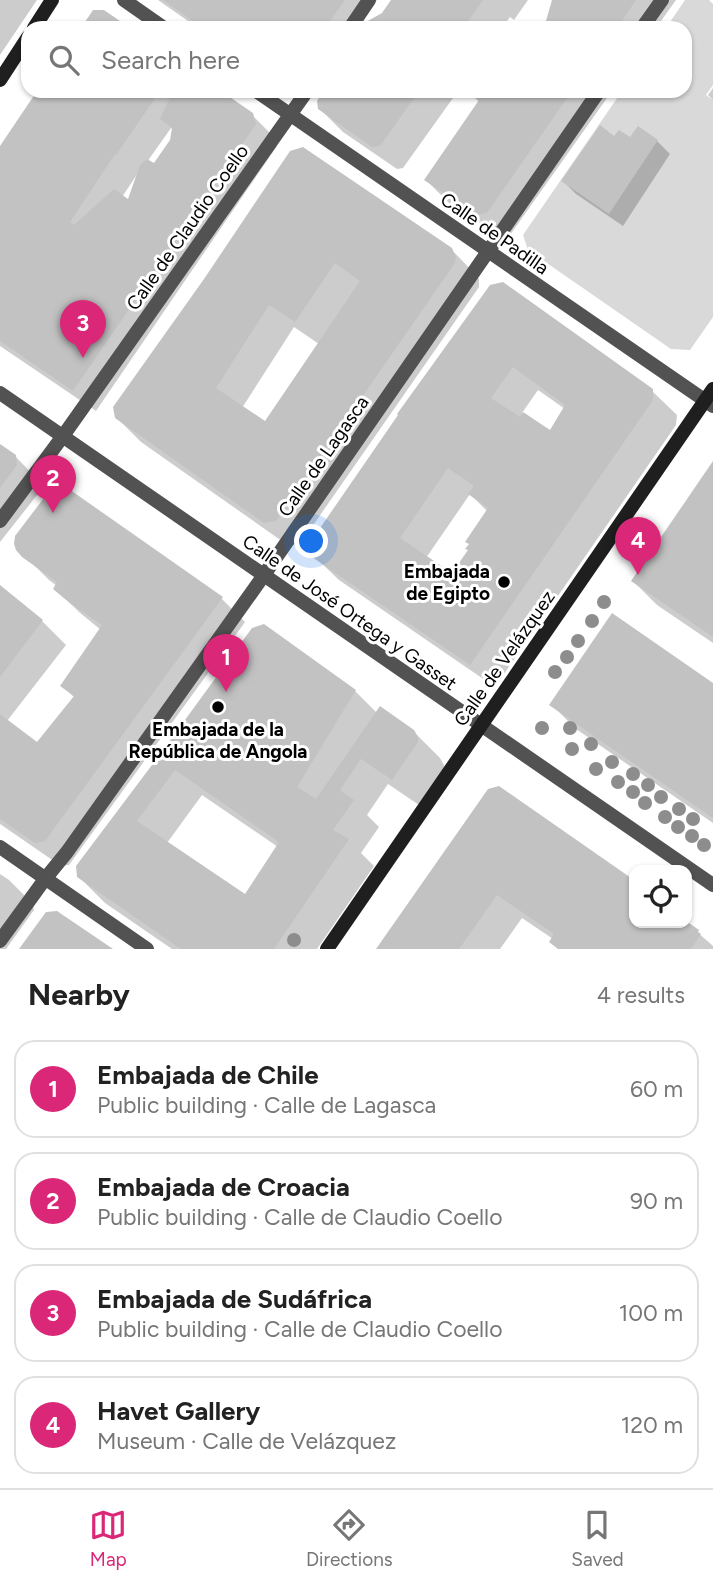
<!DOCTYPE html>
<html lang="en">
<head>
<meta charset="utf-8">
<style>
  body { margin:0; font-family:Figtree,sans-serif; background:#f6f6f6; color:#222 }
  .controls { position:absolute; right:21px; bottom:21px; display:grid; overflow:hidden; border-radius:14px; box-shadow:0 2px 5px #0004 }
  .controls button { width:63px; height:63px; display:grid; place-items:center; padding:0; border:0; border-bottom:2px solid #e0e0e0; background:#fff; color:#222; font:35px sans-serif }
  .you { position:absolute; left:312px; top:542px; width:24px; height:24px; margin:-18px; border:5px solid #fff; border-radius:50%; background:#1a73e8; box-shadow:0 0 0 10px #1a73e833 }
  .badge { display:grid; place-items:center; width:46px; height:46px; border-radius:50%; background:#db2777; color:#fff; font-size:23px; font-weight:700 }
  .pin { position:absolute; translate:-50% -58px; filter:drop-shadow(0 2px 4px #0008) }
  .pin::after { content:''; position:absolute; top:37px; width:24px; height:21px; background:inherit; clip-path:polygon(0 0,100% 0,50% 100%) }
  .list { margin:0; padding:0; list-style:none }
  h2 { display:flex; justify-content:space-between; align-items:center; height:91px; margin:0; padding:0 28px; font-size:30px }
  h2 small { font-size:23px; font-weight:400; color:#767676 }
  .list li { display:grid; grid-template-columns:46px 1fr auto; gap:21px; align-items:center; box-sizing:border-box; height:98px; margin:0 14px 14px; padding:0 14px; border:2px solid #e0e0e0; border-radius:21px }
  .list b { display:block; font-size:26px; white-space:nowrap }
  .list p { margin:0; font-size:23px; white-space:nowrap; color:#767676 }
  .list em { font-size:23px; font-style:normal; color:#767676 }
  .icon { flex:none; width:38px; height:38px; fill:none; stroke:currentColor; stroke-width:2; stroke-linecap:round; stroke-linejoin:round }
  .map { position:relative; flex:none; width:713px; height:949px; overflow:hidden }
  .search { position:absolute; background:#fff; box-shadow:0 2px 5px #0004; left:21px; right:21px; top:21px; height:77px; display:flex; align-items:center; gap:18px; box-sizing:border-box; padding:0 24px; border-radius:21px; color:#767676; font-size:26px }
  .sheet { height:539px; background:#fff }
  nav { display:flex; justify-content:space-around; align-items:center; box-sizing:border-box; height:98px; border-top:2px solid #e0e0e0; background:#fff; font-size:19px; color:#767676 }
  nav a { display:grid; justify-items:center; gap:4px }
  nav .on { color:#db2777 }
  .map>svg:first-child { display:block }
</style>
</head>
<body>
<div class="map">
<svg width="713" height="949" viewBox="0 0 713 949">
  <rect width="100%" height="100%" fill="#fff"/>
  <!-- green -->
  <polygon fill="#d9d9d9" points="685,0 709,0 713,4 713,85 706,95 713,100 713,317 690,350 671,349 528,250 523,235 622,91 685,91 685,28 666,28"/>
  <!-- shadow -->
  <g fill="#0003" fill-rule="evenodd">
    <polygon points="0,0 37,0 0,55"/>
    <polygon points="158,0 377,0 358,28 198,28"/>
    <polygon points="393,0 528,0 514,20 510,17 502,28 371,28"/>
    <polygon points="553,0 676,0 656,28 546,28"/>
    <polygon points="713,88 713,100 708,95"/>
    <path d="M39,91H218L252,115L274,137L277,146L96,411L0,346V148ZM171,128L173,130L172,141L154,166L147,162ZM138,173L129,202L122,197Z"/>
    <polygon points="326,91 458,91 403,168 397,169 343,132 319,108"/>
    <polygon points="468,91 612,91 510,235 501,237 449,203 426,180 479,102"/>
    <polygon points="638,128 657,141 670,154 623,226 576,194 563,181 615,138 630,140"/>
    <path d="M292,152L451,249L475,274L479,279V287L300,544L289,546L141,442L116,417L205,280ZM294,327L319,344L265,424L242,408Z"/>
    <path d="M491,286L652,391L677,415L676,425L495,687L339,580L314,556ZM538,390L565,409L550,432L522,413ZM470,494L488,512L470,550L452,575L426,558Z"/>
    <polygon points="0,446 15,456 39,481 41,490 0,542"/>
    <polygon points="713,464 713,643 657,605 633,581"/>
    <polygon points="24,555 221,598 245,622 69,865 61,866 0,824 0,587 42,621 66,645 7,721 37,744 75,698 62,686 101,630 79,612 55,588 57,586 49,580"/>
    <polygon points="713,685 713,823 576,729 552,705"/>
    <path d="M355,691L377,713L413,731L440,758L444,765V769L419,805L388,784L367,815L379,827L361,853L374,866L317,949H172L105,903L78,876L160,758ZM202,795L278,847L245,896L167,843Z"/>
    <polygon points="498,788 634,882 634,923 687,923 713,946 713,949 558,949 553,939 522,918 500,949 378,949"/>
    <polygon points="0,874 9,880 33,904 34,910 6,949 0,949"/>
  </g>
  <!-- building -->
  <g fill="#c2c2c2" fill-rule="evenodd">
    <polygon points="163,0 345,0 325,28 203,28"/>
    <polygon points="391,0 483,0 463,28 362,28 366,22 382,13"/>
    <polygon points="552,0 636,0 617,28 544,28"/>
    <polygon points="93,10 104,10 130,28 81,28"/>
    <polygon points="37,91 160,91 116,155 115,154 70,222 74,225 114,189 128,199 140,165 147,159 154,163 170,140 172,128 160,119 173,91 221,91 253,113 256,124 73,391 0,341 0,146"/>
    <polygon points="324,91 419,91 380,146 372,147 318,109 317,101"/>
    <polygon points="468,91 572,91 487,213 476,215 424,180 479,100"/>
    <polygon points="600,125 614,136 619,130 630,137 638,126 658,140 609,214 561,181"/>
    <path d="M303,147L452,248L456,258L455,263L276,521L264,523L115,418L113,407L204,279L290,151ZM335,263L360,281L265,421L216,388L269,305L295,322Z"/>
    <path d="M503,282L653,389V400L470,665L312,557L307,547L398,415L397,414L490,285ZM513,367L565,405L550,430L523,412L520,417L491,398ZM448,468L474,486L468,494L488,508L465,542L469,544L465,549L468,550L452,573L400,538Z"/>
    <polygon points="0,444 16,455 17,465 0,488"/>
    <polygon points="713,461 713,637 631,581"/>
    <polygon points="59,486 66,487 223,597 45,841 35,843 0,819 0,714 37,742 74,696 60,686 102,625 71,604 53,589 57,582 22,557 16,550 14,544 15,536 50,490 54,487"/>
    <polygon points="0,585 43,620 0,677"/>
    <polygon points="612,613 713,683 713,818 549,705"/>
    <path d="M264,624L356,690L297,787L316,799L380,706L414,730L418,737V742L392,780L361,759L340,790L354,800L333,830L349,839L274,949H181L77,877L76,866L158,757L252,628ZM175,770L279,842L245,894L137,821Z"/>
    <polygon points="499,786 634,880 634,923 689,923 699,930 698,932 701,934 691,949 558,949 549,942 554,934 497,895 459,949 376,949 488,789"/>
    <polygon points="57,911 113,949 19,949 46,912"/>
  </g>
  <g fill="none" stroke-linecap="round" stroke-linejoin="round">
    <!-- minor -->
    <g stroke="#525252" stroke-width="14">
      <polyline points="124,0 164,28"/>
      <polyline points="350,28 369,0"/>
      <polyline points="642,28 662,0"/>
      <polyline points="256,91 713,406"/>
      <polyline points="0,521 63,436 307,91"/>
      <polyline points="0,847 147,949"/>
      <polyline points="0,941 45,879 67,852 264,575 599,91"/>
    </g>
    <!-- tertiary -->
    <polyline stroke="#525252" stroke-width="14" points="0,393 713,885"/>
    <!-- secondary -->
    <g stroke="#1f1f1f" stroke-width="14">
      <polyline points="34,28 52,0"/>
      <polyline points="0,80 28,37"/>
      <polyline points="327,949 713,389"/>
    </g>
  </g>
  <!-- trees -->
  <g fill="#8d8d8d">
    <circle cx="604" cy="602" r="7"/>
    <circle cx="592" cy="621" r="7"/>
    <circle cx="578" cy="641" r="7"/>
    <circle cx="567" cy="657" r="7"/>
    <circle cx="555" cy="672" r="7"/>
    <circle cx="542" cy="728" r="7"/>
    <circle cx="570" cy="728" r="7"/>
    <circle cx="591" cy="744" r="7"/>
    <circle cx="572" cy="749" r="7"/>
    <circle cx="612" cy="762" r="7"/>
    <circle cx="596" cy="769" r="7"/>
    <circle cx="633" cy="774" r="7"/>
    <circle cx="618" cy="782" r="7"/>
    <circle cx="648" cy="785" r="7"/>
    <circle cx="633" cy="792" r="7"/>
    <circle cx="661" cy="797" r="7"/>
    <circle cx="645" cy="803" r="7"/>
    <circle cx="679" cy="809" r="7"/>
    <circle cx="665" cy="817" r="7"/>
    <circle cx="693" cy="819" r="7"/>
    <circle cx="678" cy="827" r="7"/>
    <circle cx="692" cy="836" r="7"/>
    <circle cx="704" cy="845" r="7"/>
    <circle cx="294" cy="940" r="7"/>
  </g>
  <!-- markers -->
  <g fill="#000" stroke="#fff" stroke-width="2.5">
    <circle cx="504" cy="582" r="7"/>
    <circle cx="218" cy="707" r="7"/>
  </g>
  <g text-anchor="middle" stroke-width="6" stroke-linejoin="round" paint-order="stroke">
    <!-- street labels -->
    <g font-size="19" fill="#000" stroke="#fff">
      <text transform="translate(187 227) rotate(-55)" y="7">Calle de Claudio Coello</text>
      <text transform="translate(495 233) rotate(35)" y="7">Calle de Padilla</text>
      <text transform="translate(323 456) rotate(-55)" y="7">Calle de Lagasca</text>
      <text transform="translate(350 612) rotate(35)" y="7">Calle de José Ortega y Gasset</text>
      <text transform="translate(504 658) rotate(-55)" y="7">Calle de Velázquez</text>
    </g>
    <!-- poi labels -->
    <g font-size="19" font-weight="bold" fill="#000" stroke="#fff" text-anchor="end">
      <text x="490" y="578">Embajada<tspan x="490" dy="22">de Egipto</tspan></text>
      <text x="218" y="736" text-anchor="middle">Embajada de la<tspan x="218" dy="22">República de Angola</tspan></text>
    </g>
  </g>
</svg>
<div class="controls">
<button><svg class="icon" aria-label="locate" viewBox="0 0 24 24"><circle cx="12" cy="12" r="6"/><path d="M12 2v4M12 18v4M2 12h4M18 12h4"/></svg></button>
</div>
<div class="you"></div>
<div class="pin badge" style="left:226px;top:692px">1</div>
<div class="pin badge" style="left:53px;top:513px">2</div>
<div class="pin badge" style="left:83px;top:358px">3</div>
<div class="pin badge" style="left:638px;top:575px">4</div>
<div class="search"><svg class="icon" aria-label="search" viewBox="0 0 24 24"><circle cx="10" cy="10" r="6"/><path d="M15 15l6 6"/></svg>Search here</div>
</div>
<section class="sheet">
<h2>Nearby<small>4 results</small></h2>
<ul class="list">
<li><span class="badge">1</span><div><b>Embajada de Chile</b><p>Public building · Calle de Lagasca</p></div><em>60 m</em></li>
<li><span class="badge">2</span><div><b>Embajada de Croacia</b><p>Public building · Calle de Claudio Coello</p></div><em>90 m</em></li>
<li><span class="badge">3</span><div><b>Embajada de Sudáfrica</b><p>Public building · Calle de Claudio Coello</p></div><em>100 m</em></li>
<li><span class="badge">4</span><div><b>Havet Gallery</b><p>Museum · Calle de Velázquez</p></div><em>120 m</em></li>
</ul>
</section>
<nav>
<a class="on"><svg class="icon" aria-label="map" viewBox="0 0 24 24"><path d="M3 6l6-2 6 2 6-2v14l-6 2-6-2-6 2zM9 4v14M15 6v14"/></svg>Map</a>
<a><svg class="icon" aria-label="directions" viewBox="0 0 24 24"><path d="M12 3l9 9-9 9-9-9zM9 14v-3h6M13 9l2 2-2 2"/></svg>Directions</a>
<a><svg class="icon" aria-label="saved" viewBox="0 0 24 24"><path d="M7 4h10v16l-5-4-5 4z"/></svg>Saved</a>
</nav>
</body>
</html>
